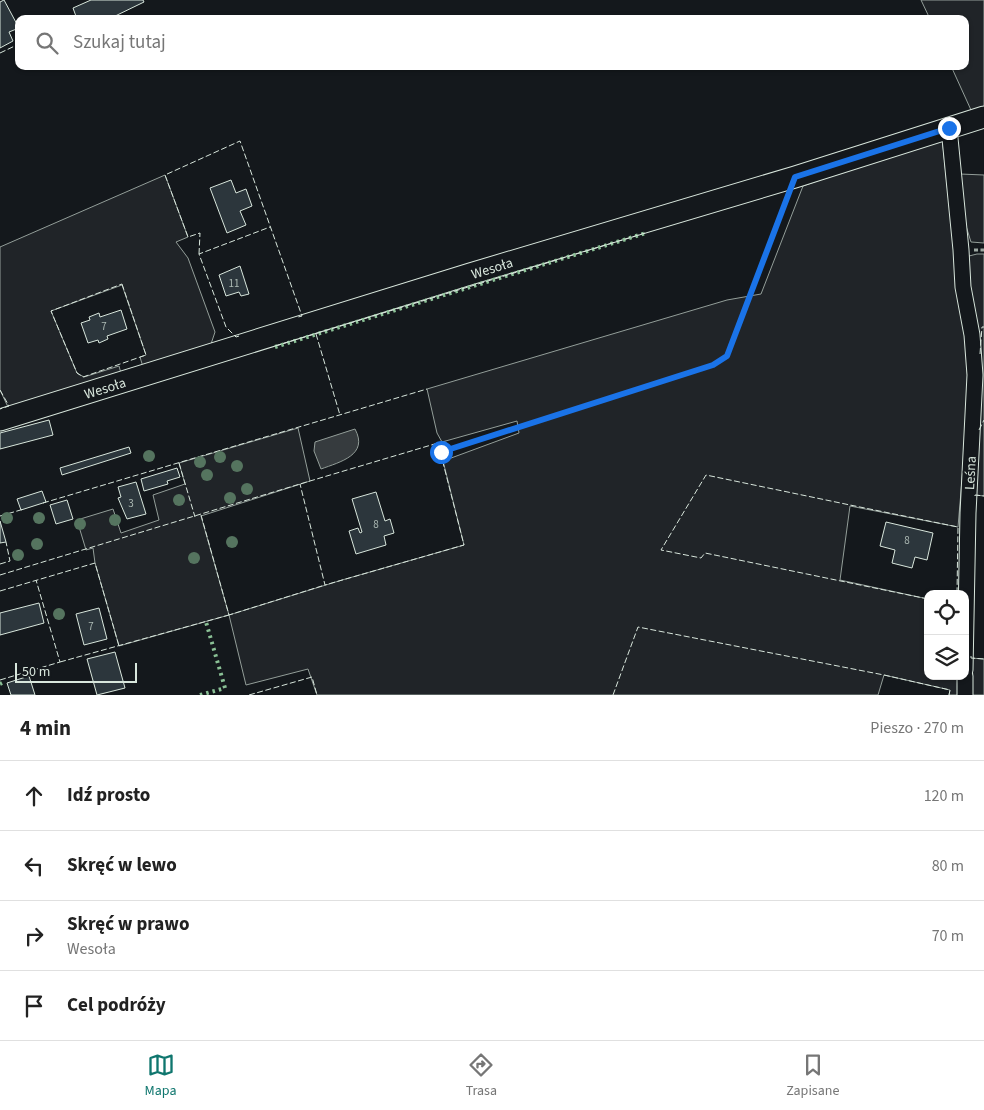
<!DOCTYPE html>
<html lang="pl">
<head>
<meta charset="utf-8">
<style>
  body { margin:0; font-family:"Source Sans 3",sans-serif; background:#f6f6f6; color:#222 }
  .controls { position:absolute; right:15px; bottom:15px; display:grid; overflow:hidden; border-radius:10px; box-shadow:0 1px 4px #0004 }
  .controls button { width:45px; height:45px; display:grid; place-items:center; padding:0; border:0; border-bottom:1px solid #e0e0e0; background:#fff; color:#222; font:25px sans-serif }
  .scale { position:absolute; left:15px; bottom:12px; width:122px; box-sizing:border-box; padding-left:5px; border:2px solid #d8e6dc; border-top:0; font-size:14px; line-height:18px; white-space:nowrap; color:#d8e6dc; -webkit-text-stroke:4px #14181c; paint-order:stroke }
  .stop { position:absolute; width:15px; height:15px; margin:-11px; border:4px solid #1a73e8; border-radius:50%; background:#fff }
  .stop.end { background:#1a73e8; border-color:#fff; box-shadow:0 1px 5px #0008 }
  .list { margin:0; padding:0; list-style:none }
  h2 { display:flex; justify-content:space-between; align-items:center; height:65px; margin:0; padding:0 20px; font-size:21px }
  h2 small { font-size:16px; font-weight:400; color:#767676 }
  .list li { display:grid; grid-template-columns:32px 1fr auto; gap:15px; align-items:center; box-sizing:border-box; height:70px; padding:0 20px; border-top:1px solid #e0e0e0 }
  .list b { display:block; font-size:19px; white-space:nowrap }
  .list p { margin:0; font-size:16px; white-space:nowrap; color:#767676 }
  .list em { font-size:16px; font-style:normal; color:#767676 }
  .icon { flex:none; width:28px; height:28px; fill:none; stroke:currentColor; stroke-width:2; stroke-linecap:round; stroke-linejoin:round }
  .map { position:relative; flex:none; width:984px; height:695px; overflow:hidden }
  .search { position:absolute; background:#fff; box-shadow:0 1px 4px #0004; left:15px; right:15px; top:15px; height:55px; display:flex; align-items:center; gap:12px; box-sizing:border-box; padding:0 18px; border-radius:10px; color:#767676; font-size:19px }
  .sheet { height:345px; background:#fff }
  nav { display:flex; justify-content:space-around; align-items:center; box-sizing:border-box; height:70px; border-top:1px solid #e0e0e0; background:#fff; font-size:14px; color:#767676 }
  nav a { display:grid; justify-items:center; gap:2px }
  nav .on { color:#0f766e }
  .map>svg:first-child { display:block }
</style>
</head>
<body>
<div class="map">
<svg width="984" height="695" viewBox="0 0 984 695">
  <rect width="100%" height="100%" fill="#14181c"/>
  <!-- green -->
  <g fill="#202428" stroke="#939e99">
    <polygon points="921,0 984,0 984,107 971,110 951,66 965,66 965,19 930,19"/>
    <polygon points="942,137 956,269 970,351 967,420 958,527 850,506 840,580 928,599 928,676 961,676 960,695 949,695 950,690 884,675 878,695 317,695 308,669 246,685 229,615 119,646 95,563 93,548 86,550 77,520 113,509 121,533 159,520 153,495 185,484 179,463 298,428 310,481 201,516 229,615 342,580 464,545 443,461 519,433 517,421 442,442 437,433 427,389 727,300 761,294 803,186"/>
    <polygon points="960,174 984,175 984,243 971,242 966,226"/>
    <polygon points="165,175 188,237 176,242 188,258 215,332 211,344 143,367 140,357 146,355 122,285 51,311 77,373 84,377 119,366 122,377 8,407 0,390 0,247"/>
    <polygon points="977,254 984,254 984,496 975,495 966,261 969,256"/>
    <polygon points="971,658 984,659 984,695 970,695"/>
  </g>
  <!-- water -->
  <path fill="#363b3e" stroke="#939e99" d="M355,429C369,455 340,462 321,469L314,451L315,442Z"/>
  <!-- building -->
  <g fill="#2c363c" stroke="#d8e6dc">
    <polygon points="4,0 19,28 9,32 13,41 0,48 0,2"/>
    <polygon points="91,0 143,0 144,2 109,19 77,19 73,8"/>
    <polygon points="231,180 236,193 246,189 252,206 240,211 246,225 227,233 210,188"/>
    <polygon points="240,266 249,294 241,296 239,292 226,296 219,275"/>
    <polygon points="121,310 127,329 107,336 108,339 99,343 98,340 88,343 81,323 90,320 89,317 99,313 100,317"/>
    <polygon points="49,420 53,435 0,449 0,433"/>
    <polygon points="129,447 131,453 62,475 60,468"/>
    <polygon points="177,468 180,477 167,481 168,484 144,491 141,479"/>
    <polygon points="136,482 146,514 127,519 118,498 121,497 118,487"/>
    <polygon points="42,491 46,502 21,510 17,499"/>
    <polygon points="376,492 385,521 390,519 394,533 384,536 386,545 356,554 349,531 358,528 360,533 362,532 352,499"/>
    <polygon points="67,500 73,519 56,524 50,505"/>
    <polygon points="0,521 6,542 0,543"/>
    <polygon points="886,522 933,533 927,560 915,557 912,568 892,563 895,550 880,546"/>
    <polygon points="39,603 44,623 0,635 0,613"/>
    <polygon points="99,608 107,639 84,645 76,614"/>
    <polygon points="115,652 125,688 97,695 87,659"/>
    <polygon points="29,676 35,695 11,695 7,683"/>
  </g>
  <g fill="none" stroke-linecap="round" stroke-linejoin="round">
    <defs>
      <g id="street">
        <polyline points="949,128 961,250 963,287 972,335 975,375 968,513 965,670"/>
        <polyline points="965,695 965,676"/>
      </g>
      <polyline id="secondary" points="0,420 470,274 795,177 984,117"/>
    </defs>
    <!-- street casing -->
    <use href="#street" stroke="#d8e6dc" stroke-width="17"/>
    <!-- secondary casing -->
    <use href="#secondary" stroke="#d8e6dc" stroke-width="23"/>
    <!-- path -->
    <g stroke="#9da8a2" stroke-width="3" stroke-dasharray="4 2.5" stroke-linecap="butt">
      <polyline points="974,250 984,250"/>
      <polyline points="441,452 699,370 713,365 727,356 787,199"/>
    </g>
    <!-- street -->
    <use href="#street" stroke="#14181c" stroke-width="15"/>
    <!-- secondary -->
    <use href="#secondary" stroke="#14181c" stroke-width="21"/>
    <!-- hedge -->
    <g stroke="#8ac095" stroke-width="4" stroke-dasharray="2.5 4" stroke-linecap="butt">
      <polyline points="275,347 646,233"/>
      <polyline points="0,684 2,683"/>
      <polyline points="200,695 225,688 206,622"/>
    </g>
    <!-- fence -->
    <g stroke="#d8e6dc" stroke-width="1" stroke-dasharray="6 2.5" stroke-linecap="butt">
      <polyline points="69,19 76,15"/>
      <polyline points="0,53 19,44"/>
      <polyline points="199,254 200,233 188,237 165,175 240,141 302,316 298,317"/>
      <polygon points="122,284 146,355 83,377 77,373 51,311"/>
      <polyline points="316,334 340,415"/>
      <polyline points="239,336 236,337 226,327 199,254 270,227"/>
      <polyline points="275,346 645,233"/>
      <polyline points="980,354 982,327 984,327"/>
      <polyline points="0,390 9,406 0,409"/>
      <polyline points="979,430 984,420"/>
      <polyline points="179,463 195,517"/>
      <polyline points="975,496 975,495 984,496"/>
      <polyline points="43,503 427,389"/>
      <polyline points="201,515 229,615 325,585"/>
      <polyline points="0,516 24,509"/>
      <polyline points="0,564 10,561 6,542"/>
      <polyline points="0,575 300,484 310,481 438,443 464,545 325,585 300,484"/>
      <polyline points="0,591 95,563 119,646"/>
      <polyline points="928,599 705,553 701,558 661,550 706,475 850,505 958,527 957,594"/>
      <polyline points="971,656 971,658 984,659"/>
      <polyline points="60,662 229,615"/>
      <polyline points="0,680 60,662 36,580"/>
      <polyline points="249,695 312,677 317,695"/>
      <polyline points="613,695 638,627 884,675 950,690 949,695"/>
    </g>
  </g>
  <!-- trees -->
  <g fill="#55745f">
    <circle cx="149" cy="456" r="6"/>
    <circle cx="220" cy="457" r="6"/>
    <circle cx="200" cy="462" r="6"/>
    <circle cx="237" cy="466" r="6"/>
    <circle cx="207" cy="475" r="6"/>
    <circle cx="247" cy="489" r="6"/>
    <circle cx="230" cy="498" r="6"/>
    <circle cx="179" cy="500" r="6"/>
    <circle cx="7" cy="518" r="6"/>
    <circle cx="39" cy="518" r="6"/>
    <circle cx="115" cy="520" r="6"/>
    <circle cx="80" cy="524" r="6"/>
    <circle cx="232" cy="542" r="6"/>
    <circle cx="37" cy="544" r="6"/>
    <circle cx="18" cy="555" r="6"/>
    <circle cx="194" cy="558" r="6"/>
    <circle cx="59" cy="614" r="6"/>
  </g>
  <g fill="none" stroke-linecap="round" stroke-linejoin="round">
    <!-- route -->
    <polyline stroke="#1a73e8" stroke-width="6" points="441,452 713,365 727,356 795,177 949,128"/>
  </g>
  <g text-anchor="middle" stroke-width="4" stroke-linejoin="round" paint-order="stroke">
    <!-- number labels -->
    <g font-size="11" fill="#adbab4">
      <text x="234" y="287">11</text>
      <text x="104" y="330">7</text>
      <text x="131" y="507">3</text>
      <text x="376" y="528">8</text>
      <text x="907" y="544">8</text>
      <text x="91" y="630">7</text>
    </g>
    <!-- street labels -->
    <g font-size="14" fill="#d8e6dc" stroke="#14181c">
      <text transform="translate(492 268) rotate(-17)" y="5">Wesoła</text>
      <text transform="translate(105 388) rotate(-17)" y="5">Wesoła</text>
      <text transform="translate(970 473) rotate(-87)" y="5">Leśna</text>
    </g>
  </g>
</svg>
<div class="controls">
<button><svg class="icon" aria-label="locate" viewBox="0 0 24 24"><circle cx="12" cy="12" r="6"/><path d="M12 2v4M12 18v4M2 12h4M18 12h4"/></svg></button>
<button><svg class="icon" aria-label="layers" viewBox="0 0 24 24"><path d="M12 4l9 5-9 5-9-5zM3 14l9 5 9-5"/></svg></button>
</div>
<div class="scale">50 m</div>
<div class="stop" style="left:441px;top:452px"></div>
<div class="stop end" style="left:949px;top:128px"></div>
<div class="search"><svg class="icon" aria-label="search" viewBox="0 0 24 24"><circle cx="10" cy="10" r="6"/><path d="M15 15l6 6"/></svg>Szukaj tutaj</div>
</div>
<section class="sheet">
<h2>4 min<small>Pieszo · 270 m</small></h2>
<ul class="list">
<li><svg class="icon" aria-label="ahead" viewBox="0 0 24 24"><path d="M12 20V5M6 11l6-6 6 6"/></svg><div><b>Idź prosto</b></div><em>120 m</em></li>
<li><svg class="icon" aria-label="left" viewBox="0 0 24 24"><path d="M17 20v-9H6M10 6l-5 5 5 5"/></svg><div><b>Skręć w lewo</b></div><em>80 m</em></li>
<li><svg class="icon" aria-label="right" viewBox="0 0 24 24"><path d="M7 20v-9h11M14 6l5 5-5 5"/></svg><div><b>Skręć w prawo</b><p>Wesoła</p></div><em>70 m</em></li>
<li><svg class="icon" aria-label="arrive" viewBox="0 0 24 24"><path d="M6 21V4h12l-3 4 3 4H6"/></svg><div><b>Cel podróży</b></div></li>
</ul>
</section>
<nav>
<a class="on"><svg class="icon" aria-label="map" viewBox="0 0 24 24"><path d="M3 6l6-2 6 2 6-2v14l-6 2-6-2-6 2zM9 4v14M15 6v14"/></svg>Mapa</a>
<a><svg class="icon" aria-label="directions" viewBox="0 0 24 24"><path d="M12 3l9 9-9 9-9-9zM9 14v-3h6M13 9l2 2-2 2"/></svg>Trasa</a>
<a><svg class="icon" aria-label="saved" viewBox="0 0 24 24"><path d="M7 4h10v16l-5-4-5 4z"/></svg>Zapisane</a>
</nav>
</body>
</html>
